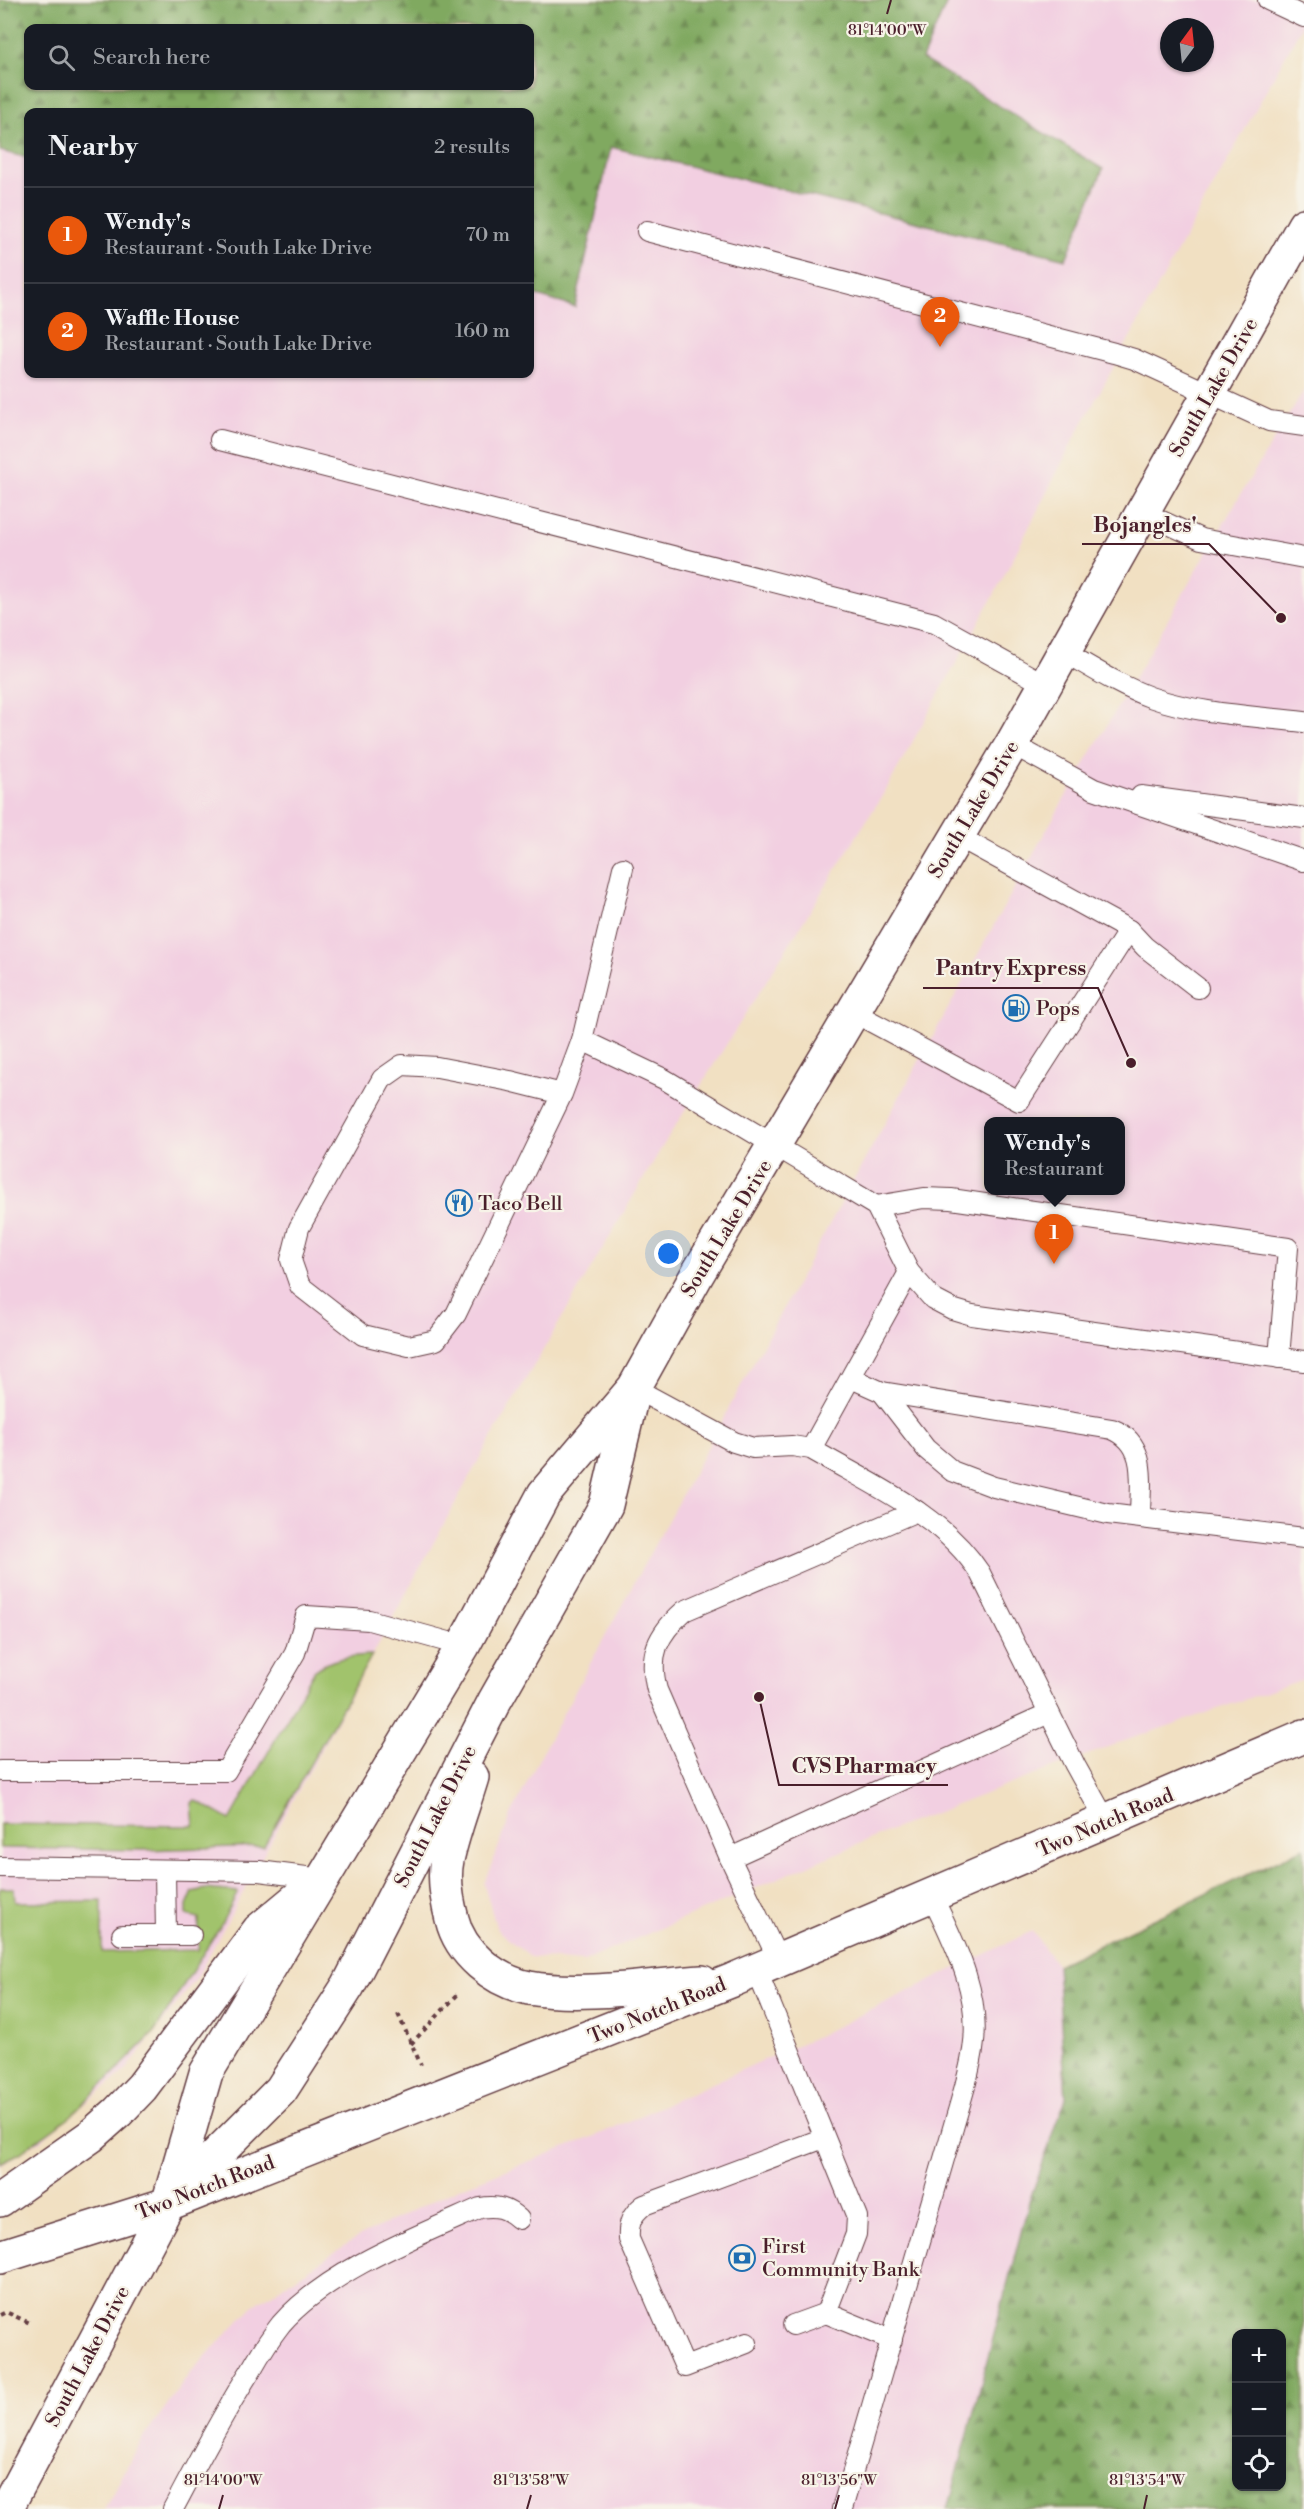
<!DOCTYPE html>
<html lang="en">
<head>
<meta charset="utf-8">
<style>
  body { margin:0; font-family:"Libre Bodoni",serif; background:#242831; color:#f1f3f6 }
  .controls { position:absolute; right:18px; bottom:18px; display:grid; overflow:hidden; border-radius:12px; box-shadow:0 2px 4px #0004 }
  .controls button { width:54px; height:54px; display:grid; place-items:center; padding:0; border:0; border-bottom:2px solid #363941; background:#171b24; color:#f1f3f6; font:30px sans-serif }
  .compass { position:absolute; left:1160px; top:18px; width:54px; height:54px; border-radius:50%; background:#171b24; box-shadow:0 2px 4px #0004; rotate:15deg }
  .you { position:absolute; left:669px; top:1254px; width:21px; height:21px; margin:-15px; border:4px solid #fff; border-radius:50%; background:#1a73e8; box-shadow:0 0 0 9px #1a73e833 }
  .badge { display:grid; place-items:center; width:39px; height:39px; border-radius:50%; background:#ea580c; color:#fff; font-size:20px; font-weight:700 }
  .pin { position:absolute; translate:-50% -50px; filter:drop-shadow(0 2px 3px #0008) }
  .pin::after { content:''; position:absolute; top:32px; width:21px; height:18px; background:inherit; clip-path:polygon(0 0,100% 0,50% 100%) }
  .popup { position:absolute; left:984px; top:1117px; width:141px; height:78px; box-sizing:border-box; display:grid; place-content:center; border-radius:12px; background:#171b24; filter:drop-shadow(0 2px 4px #0005); font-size:20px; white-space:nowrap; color:#9ea1a6 }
  .popup b { font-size:22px; color:#f1f3f6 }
  .popup::after { content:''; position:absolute; left:50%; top:100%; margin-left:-12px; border:12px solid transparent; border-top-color:#171b24 }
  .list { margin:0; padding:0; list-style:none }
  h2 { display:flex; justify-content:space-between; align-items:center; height:78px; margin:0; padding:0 24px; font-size:26px }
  h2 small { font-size:20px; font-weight:400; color:#9ea1a6 }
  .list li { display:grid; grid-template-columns:39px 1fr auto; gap:18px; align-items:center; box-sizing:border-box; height:96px; padding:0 24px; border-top:2px solid #363941 }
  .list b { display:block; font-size:22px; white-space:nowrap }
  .list p { margin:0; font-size:20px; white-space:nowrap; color:#9ea1a6 }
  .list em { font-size:20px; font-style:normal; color:#9ea1a6 }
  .icon { flex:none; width:33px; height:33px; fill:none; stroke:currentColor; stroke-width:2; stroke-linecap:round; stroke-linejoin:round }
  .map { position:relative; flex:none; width:1304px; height:2509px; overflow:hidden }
  .search { position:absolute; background:#171b24; box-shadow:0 2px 4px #0004; left:24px; top:24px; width:510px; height:66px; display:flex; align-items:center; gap:15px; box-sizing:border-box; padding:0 21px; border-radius:12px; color:#9ea1a6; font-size:22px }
  .panel { position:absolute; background:#171b24; box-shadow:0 2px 4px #0004; left:24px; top:108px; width:510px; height:270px; border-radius:12px }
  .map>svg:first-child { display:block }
</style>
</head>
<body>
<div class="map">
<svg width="1304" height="2509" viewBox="0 0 1304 2509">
  <defs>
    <pattern id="forest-firs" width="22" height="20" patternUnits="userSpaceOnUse" patternTransform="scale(1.5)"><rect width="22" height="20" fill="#80a960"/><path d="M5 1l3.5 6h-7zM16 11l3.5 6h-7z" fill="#6b894f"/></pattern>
  </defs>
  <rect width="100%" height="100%" fill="#f7f3e8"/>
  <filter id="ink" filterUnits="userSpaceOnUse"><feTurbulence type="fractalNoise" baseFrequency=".0167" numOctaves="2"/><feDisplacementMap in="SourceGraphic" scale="12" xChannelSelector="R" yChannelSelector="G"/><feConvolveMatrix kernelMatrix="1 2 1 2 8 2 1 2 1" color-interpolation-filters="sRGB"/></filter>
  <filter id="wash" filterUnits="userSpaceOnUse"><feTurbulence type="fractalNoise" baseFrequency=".008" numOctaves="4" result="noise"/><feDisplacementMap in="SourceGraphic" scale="24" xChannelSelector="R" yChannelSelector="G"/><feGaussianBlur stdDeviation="1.35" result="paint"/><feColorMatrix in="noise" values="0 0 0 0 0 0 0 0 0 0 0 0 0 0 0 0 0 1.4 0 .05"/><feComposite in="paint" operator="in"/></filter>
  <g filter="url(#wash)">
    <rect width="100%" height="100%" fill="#f1e0c2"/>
    <!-- built -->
    <g fill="#f2cfe1" fill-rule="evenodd">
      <path d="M948,0H1304V22L1075,437L1000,584L887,788L661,1149L482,1454L196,1979L126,2070L39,2142L0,2165V151L28,158V374H530V294L575,307L611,146L1066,259L1103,169L922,59ZM1169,27H1205V63H1169Z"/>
      <path d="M1304,390V1679L1113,1745L896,1828L584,1961L530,1957L497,1930L484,1884L511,1815L547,1743L774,1325L1043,836L1236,502ZM988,1122H1120V1190H988Z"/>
      <polygon points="1032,1931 1057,1965 1066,2098 1029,2202 948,2509 104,2509 142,2440 190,2373 253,2306 358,2237 459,2188 593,2137 815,2037"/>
    </g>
    <!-- grass -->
    <g fill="#a1c36c" stroke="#76714c" stroke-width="1.5">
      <path d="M372,1655L264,1846L144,1850L0,1848V1824L194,1826L192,1803L195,1800L230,1820L314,1671C331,1658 350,1656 372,1655Z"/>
      <polygon points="0,1888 14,1888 15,1902 102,1901 102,1952 198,1950 199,1918 187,1915 187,1906 193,1892 205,1889 238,1892 219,1928 154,2033 72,2115 20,2153 0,2163"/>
    </g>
    <!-- forest -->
    <g fill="url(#forest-firs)" stroke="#656446" stroke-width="1.5" fill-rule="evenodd">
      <path d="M0,0H948L922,59L1103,169L1066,259L611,147L575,307L530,294V112H28V158L0,151ZM28,28H530V86H28Z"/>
      <path d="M1304,1848V2509H948L1029,2202L1066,2098L1057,1965ZM1236,2334H1282V2486H1236Z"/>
    </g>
  </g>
  <g filter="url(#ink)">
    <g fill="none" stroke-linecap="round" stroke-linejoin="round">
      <defs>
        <g id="lane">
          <polyline points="1268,0 1304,17"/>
          <polyline points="647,231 1114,353 1134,359 1269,421 1304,426"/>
          <polyline points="220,440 934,623 1046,685"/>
          <polyline points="1142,512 1201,539 1304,558"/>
          <path d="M1064,652C1092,668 1120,686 1150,697C1198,714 1253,716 1304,722"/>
          <polyline points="1012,744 1094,789 1304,861"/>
          <polyline points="1141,796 1304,818"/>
          <polyline points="623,868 582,1040 664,1079 876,1206 909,1272 933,1299 952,1309 972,1315 1304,1361"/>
          <polyline points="1129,930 1145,947 1198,988"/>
          <polyline points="853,1012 1019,1101 1129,930 957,836"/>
          <polyline points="562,1094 510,1081 437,1067 402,1065 382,1079 299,1228 291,1260 300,1286 363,1335 409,1346 436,1340 456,1314 562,1094 582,1040"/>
          <polyline points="876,1206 924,1198 951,1199 1288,1248 1279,1358"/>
          <path d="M851,1378L882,1392L1112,1429C1149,1444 1140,1483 1140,1517"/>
          <path d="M634,1388L734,1442L753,1448L792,1446L811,1449C870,1484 942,1514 980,1573L1075,1765L1106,1821"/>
          <polyline points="882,1392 926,1449 952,1471 994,1487 1108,1514 1304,1538"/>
          <polyline points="811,1449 909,1272"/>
          <polyline points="0,1771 226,1771 295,1653 306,1616 369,1620 463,1646"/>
          <polyline points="730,1858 1049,1713"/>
          <polyline points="0,1867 259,1871 322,1879"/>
          <polyline points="165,1870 166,1935"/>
          <polyline points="122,1935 191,1935"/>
          <path d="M779,1961L730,1858L657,1690C648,1655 657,1635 684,1611L917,1511"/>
          <polyline points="757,1971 857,2217 856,2234 826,2313"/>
          <polyline points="793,2325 826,2313 892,2340"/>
          <path d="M747,2343L685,2367L629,2239C628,2224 631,2215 644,2205L824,2138"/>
          <path d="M173,2509C198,2462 222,2415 251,2370C260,2354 270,2338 281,2324C327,2271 417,2236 480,2208C497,2205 507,2208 519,2219"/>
          <path d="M842,2509L960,2104C965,2087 970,2069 973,2050C982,1995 955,1944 932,1896"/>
        </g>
        <g id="secondary">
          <path d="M472,1777C464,1804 453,1832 447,1860C443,1879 447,1900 452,1919C460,1953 494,1981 529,1988C580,1997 649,1986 702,1982"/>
          <polyline points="177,2194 281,2090 348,1986 494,1702 606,1505 632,1395"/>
          <polyline points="0,2200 91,2136 118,2112 142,2087 259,1930 306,1891"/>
          <polyline points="0,2257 168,2204 733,1980 1304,1736"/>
          <polyline points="6,2509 168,2204 206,2073 463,1646 544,1494 634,1388 698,1273 1012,744 1304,225"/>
        </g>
      </defs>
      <!-- lane casing -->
      <use href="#lane" stroke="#633c42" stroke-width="22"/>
      <!-- secondary casing -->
      <use href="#secondary" stroke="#633c42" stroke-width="36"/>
      <!-- path -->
      <g stroke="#633c42" stroke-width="4" stroke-dasharray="4.5 4.5" stroke-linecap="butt">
        <polyline points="398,2014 421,2065"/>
        <polyline points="411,2044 459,1993"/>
        <polyline points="0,2315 6,2312 30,2323"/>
      </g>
      <!-- lane -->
      <use href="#lane" stroke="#fff" stroke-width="20"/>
      <!-- secondary -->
      <use href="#secondary" stroke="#fff" stroke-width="33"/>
    </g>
  </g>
  <!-- ticks -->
  <path fill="none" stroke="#4a1f2b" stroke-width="2" d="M887,14L891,0M219,2509L223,2495M527,2509L531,2495M835,2509L839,2495M1144,2509L1147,2495"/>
  <!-- icons -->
  <defs>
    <symbol id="fuel-ring" viewBox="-11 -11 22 22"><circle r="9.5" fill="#f7f3e8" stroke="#1f6fb2" stroke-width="1.5"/><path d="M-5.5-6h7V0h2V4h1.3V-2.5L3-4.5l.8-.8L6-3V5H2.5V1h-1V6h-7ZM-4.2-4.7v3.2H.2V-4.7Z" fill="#1f6fb2"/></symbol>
    <symbol id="restaurant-ring" viewBox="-11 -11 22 22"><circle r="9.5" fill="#f7f3e8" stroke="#1f6fb2" stroke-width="1.5"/><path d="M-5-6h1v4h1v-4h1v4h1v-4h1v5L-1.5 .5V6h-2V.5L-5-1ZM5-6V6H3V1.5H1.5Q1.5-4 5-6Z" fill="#1f6fb2"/></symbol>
    <symbol id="bank-ring" viewBox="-11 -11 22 22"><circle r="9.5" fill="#f7f3e8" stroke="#1f6fb2" stroke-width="1.5"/><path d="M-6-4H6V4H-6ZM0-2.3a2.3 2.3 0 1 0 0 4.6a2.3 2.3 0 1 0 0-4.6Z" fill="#1f6fb2"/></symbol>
  </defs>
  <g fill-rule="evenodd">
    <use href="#fuel-ring" x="1001" y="993" width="30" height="30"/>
    <use href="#restaurant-ring" x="444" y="1188" width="30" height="30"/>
    <use href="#bank-ring" x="727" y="2243" width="30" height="30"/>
  </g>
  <g text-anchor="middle" stroke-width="4.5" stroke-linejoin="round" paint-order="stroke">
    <!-- street labels -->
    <g font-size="20" fill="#4a1f2b" stroke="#f7f3e8">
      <text transform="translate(1213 387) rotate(-60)" y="7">South Lake Drive</text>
      <text transform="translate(973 809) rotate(-59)" y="7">South Lake Drive</text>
      <text transform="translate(726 1228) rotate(-59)" y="7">South Lake Drive</text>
      <text transform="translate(435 1816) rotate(-63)" y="7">South Lake Drive</text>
      <text transform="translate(1105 1822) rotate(-23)" y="7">Two Notch Road</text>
      <text transform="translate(657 2010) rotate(-22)" y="7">Two Notch Road</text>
      <text transform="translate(205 2187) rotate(-21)" y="7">Two Notch Road</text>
      <text transform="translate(87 2356) rotate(-62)" y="7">South Lake Drive</text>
    </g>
    <!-- poi labels -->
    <g font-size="20" fill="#4a1f2b" stroke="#f7f3e8" text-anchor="start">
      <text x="1036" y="1015">Pops</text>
      <text x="478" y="1210">Taco Bell</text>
      <text x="762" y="2253">First<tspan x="762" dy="23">Community Bank</tspan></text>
    </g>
  </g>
  <g font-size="15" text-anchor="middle" fill="#4a1f2b" stroke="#f7f3e8" stroke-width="4.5" stroke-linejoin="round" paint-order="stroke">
    <text x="887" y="35">81°14'00"W</text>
    <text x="223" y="2485">81°14'00"W</text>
    <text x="531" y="2485">81°13'58"W</text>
    <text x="839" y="2485">81°13'56"W</text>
    <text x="1147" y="2485">81°13'54"W</text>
  </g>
  <!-- callouts -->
  <path fill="none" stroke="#4a1f2b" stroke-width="2" d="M1281 618L1209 544H1082M1131 1063L1098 988H923M759 1697L779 1785H948"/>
  <g fill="#4a1f2b" stroke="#f7f3e8" stroke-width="2">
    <circle cx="1281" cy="618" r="6"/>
    <circle cx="1131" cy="1063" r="6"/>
    <circle cx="759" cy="1697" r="6"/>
  </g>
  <g font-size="21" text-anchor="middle" font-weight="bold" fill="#4a1f2b" stroke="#f7f3e8" stroke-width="4.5" stroke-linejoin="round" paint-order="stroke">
    <text x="1145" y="532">Bojangles'</text>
    <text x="1011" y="975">Pantry Express</text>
    <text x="864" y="1773">CVS Pharmacy</text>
  </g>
</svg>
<div class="controls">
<button>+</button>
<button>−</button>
<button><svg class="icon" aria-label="locate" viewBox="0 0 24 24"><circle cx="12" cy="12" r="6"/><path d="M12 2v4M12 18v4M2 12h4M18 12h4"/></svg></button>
</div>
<svg class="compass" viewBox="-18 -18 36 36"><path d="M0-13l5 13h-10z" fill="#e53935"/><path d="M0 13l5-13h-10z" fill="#9ea1a6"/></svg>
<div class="you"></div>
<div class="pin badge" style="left:1054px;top:1264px">1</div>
<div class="popup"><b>Wendy's</b>Restaurant</div>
<div class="pin badge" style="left:940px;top:347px">2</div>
<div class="search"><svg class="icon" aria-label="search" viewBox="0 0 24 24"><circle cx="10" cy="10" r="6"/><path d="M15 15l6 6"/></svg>Search here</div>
<section class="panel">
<h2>Nearby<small>2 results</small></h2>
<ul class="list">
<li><span class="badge">1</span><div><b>Wendy's</b><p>Restaurant · South Lake Drive</p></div><em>70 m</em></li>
<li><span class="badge">2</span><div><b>Waffle House</b><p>Restaurant · South Lake Drive</p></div><em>160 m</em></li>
</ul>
</section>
</div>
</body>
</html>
